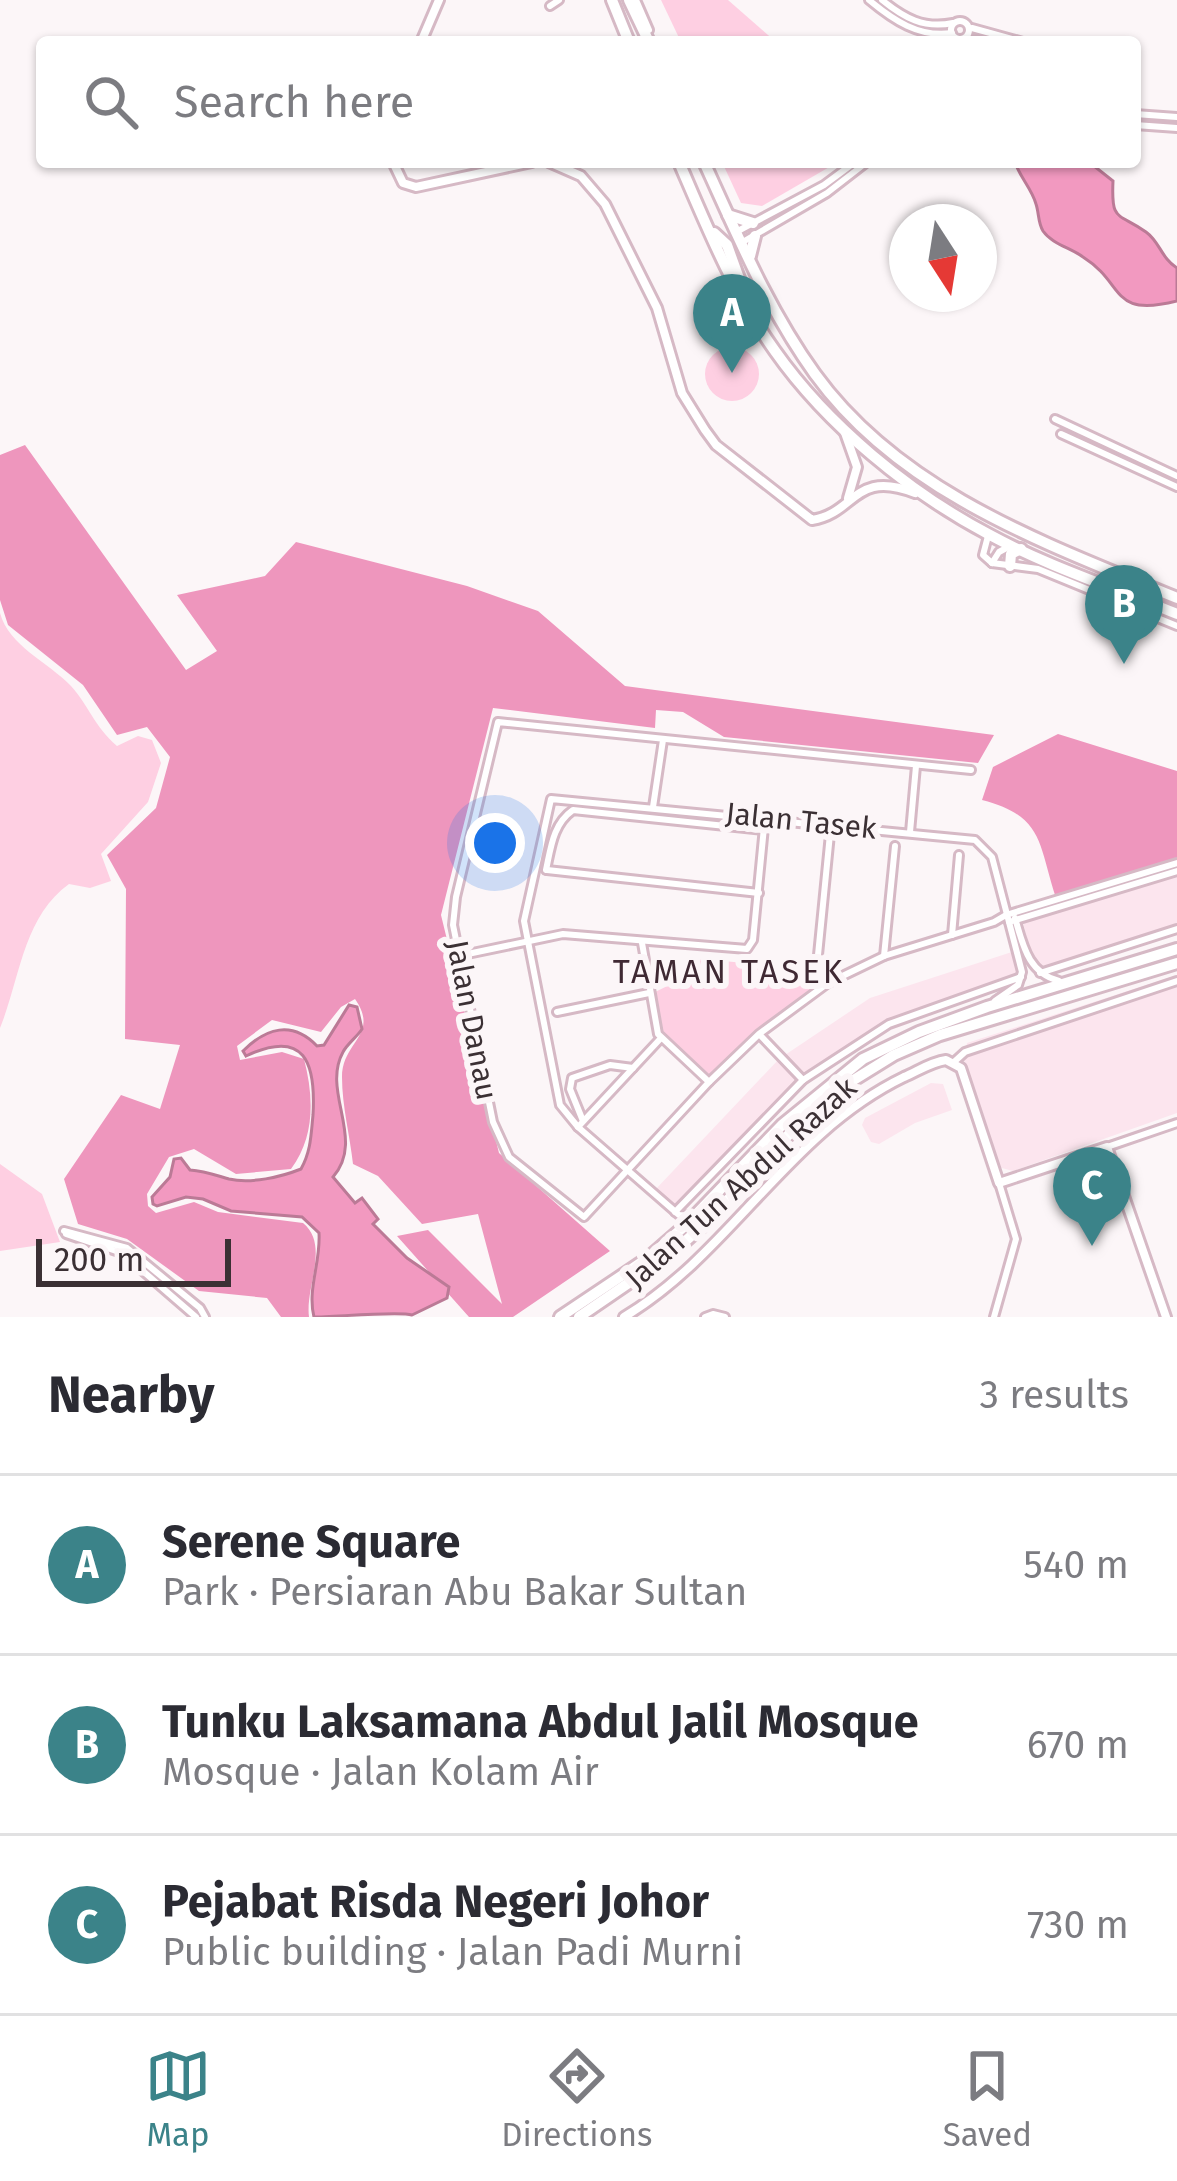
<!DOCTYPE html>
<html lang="en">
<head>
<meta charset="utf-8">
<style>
  body { margin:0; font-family:"Fira Sans",sans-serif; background:#f2f2f3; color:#2b2b33 }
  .compass { position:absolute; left:889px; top:204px; width:108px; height:108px; border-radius:50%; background:#fff; box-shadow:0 3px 9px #0004; rotate:168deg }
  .scale { position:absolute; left:36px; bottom:30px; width:195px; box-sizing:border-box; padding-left:12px; border:6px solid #3b3034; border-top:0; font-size:33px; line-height:42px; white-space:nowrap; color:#3b3034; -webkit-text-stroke:9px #fcf6f8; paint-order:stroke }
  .you { position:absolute; left:495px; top:843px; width:42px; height:42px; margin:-30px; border:9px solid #fff; border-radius:50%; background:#1a73e8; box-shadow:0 0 0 18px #1a73e833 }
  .badge { display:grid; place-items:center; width:78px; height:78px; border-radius:50%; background:#3b8389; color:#fff; font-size:39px; font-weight:700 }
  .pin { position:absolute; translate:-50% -99px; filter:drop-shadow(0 3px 6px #0008) }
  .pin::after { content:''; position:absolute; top:63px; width:42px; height:36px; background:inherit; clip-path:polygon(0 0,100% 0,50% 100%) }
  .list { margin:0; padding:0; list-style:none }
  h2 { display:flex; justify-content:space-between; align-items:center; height:156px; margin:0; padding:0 48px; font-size:51px }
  h2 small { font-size:39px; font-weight:400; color:#7c7c81 }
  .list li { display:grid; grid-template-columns:78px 1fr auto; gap:36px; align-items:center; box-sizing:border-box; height:180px; padding:0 48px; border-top:3px solid #e1e1e2 }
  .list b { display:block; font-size:45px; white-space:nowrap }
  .list p { margin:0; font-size:39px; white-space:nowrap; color:#7c7c81 }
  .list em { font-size:39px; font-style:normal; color:#7c7c81 }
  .icon { flex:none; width:66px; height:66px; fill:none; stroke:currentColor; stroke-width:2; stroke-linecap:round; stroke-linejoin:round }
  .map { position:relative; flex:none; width:1177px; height:1317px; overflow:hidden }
  .search { position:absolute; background:#fff; box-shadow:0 3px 9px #0004; left:36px; right:36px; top:36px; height:132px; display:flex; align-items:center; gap:30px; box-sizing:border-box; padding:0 42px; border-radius:12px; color:#7c7c81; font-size:45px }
  .sheet { height:696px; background:#fff }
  nav { display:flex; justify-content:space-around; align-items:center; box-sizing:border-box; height:168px; border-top:3px solid #e1e1e2; background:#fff; font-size:33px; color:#7c7c81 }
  nav a { display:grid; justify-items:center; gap:6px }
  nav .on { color:#3b8389 }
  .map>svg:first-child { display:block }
</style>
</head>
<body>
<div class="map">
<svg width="1177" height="1317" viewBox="0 0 1177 1317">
  <rect width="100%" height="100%" fill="#fcf6f8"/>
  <!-- built -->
  <g fill="#fce5ee">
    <polygon points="1177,859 1177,935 1036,978 1019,905 1056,898"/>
    <polygon points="1015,951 1019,975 887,1022 799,1080 675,1209 655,1190 779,1059 870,998"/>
    <polygon points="1177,975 1177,1113 1013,1171 998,1167 964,1060 967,1043"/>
    <polygon points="931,1083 943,1084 952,1110 915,1123 879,1144 871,1142 862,1125 865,1118"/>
  </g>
  <!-- green -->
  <g fill="#fecfe2">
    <polygon points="661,0 728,0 776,42 681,42"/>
    <polygon points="722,162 838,162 762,206 741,203"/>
    <circle cx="732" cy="374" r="27"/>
    <path d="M0,613C9,646 48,662 71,686C89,706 94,726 117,746L138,736L152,740L161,763L148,802L101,854L111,881L90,888L69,884C23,917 20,979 0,1028Z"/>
    <polygon points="701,959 813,969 822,984 758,1028 709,1076 662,1035 653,993 696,972"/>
    <polygon points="0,1164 42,1194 60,1242 0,1251"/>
  </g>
  <!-- forest -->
  <g fill="#ee96bd">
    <path d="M25,445L186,670L217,651L177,595L265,576L296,542L467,586L538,611L625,686L994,735L978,763L724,737L683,712L656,710L655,728L493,708L441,915L499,1153L610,1251L513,1317H469L397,1236L428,1230L502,1304L478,1214L422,1224L378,1176L353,1164C350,1136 342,1106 342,1077C342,1041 380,1035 355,999L341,1007L321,1032L272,1020L237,1046L240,1060L282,1052L304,1059C314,1097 315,1137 291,1169L236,1174L194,1149L169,1157L147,1194L148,1206L156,1213L194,1202L218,1212L303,1223C330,1245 305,1287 309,1317H281L267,1298L199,1291L127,1239L78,1224L64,1179L121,1095L160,1109L180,1045L125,1039L126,889L107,855L156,808L170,757L147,727L117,735L83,685L8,625L0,600V455Z"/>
    <path d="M1058,734L1177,771V859L1056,898C1038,843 1044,816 982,800L993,767Z"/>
  </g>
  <!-- water -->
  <g fill="#f299c0" stroke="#bb7a96" stroke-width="3">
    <path d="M1015,162H1089L1113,181C1111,223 1118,212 1146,232C1160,242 1161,258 1177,268V301C1109,318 1126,284 1083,257C1071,248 1052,244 1043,231C1038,223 1039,213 1036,204C1032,189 1019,176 1015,162Z"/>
    <path d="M349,1005L357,1007L362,1029C357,1037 347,1044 343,1052C321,1092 366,1139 333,1177L355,1203L362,1198L378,1219L373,1224L407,1258L449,1287L447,1298L412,1315C399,1311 334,1317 314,1317C307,1289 321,1262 319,1233L302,1217L231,1211L203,1199L186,1197L157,1206L153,1204L152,1197L170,1177L174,1159L181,1158L190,1170C205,1171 215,1175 229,1179C251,1184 281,1177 301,1169C311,1151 311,1135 313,1115C316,1063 305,1028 246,1056L243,1051C266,1028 292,1020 317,1046L324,1045Z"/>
  </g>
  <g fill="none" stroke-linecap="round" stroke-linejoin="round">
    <defs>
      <g id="minor">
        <polyline points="636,0 649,30"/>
        <path d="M869,0C893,20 919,38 952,33"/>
        <path d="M882,0C904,18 924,29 953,23"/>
        <polyline points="550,6 559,0"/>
        <circle cx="960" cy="30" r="9"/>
        <polyline points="972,28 1023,42"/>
        <polyline points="965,38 984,42"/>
        <polyline points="1135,114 1177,117"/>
        <polyline points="1135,125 1177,128"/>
        <polyline points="736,232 824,185 855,162"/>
        <polyline points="741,243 827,193 867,162"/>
        <polyline points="1055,419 1177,476"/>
        <polyline points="1061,434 1177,487"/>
        <polyline points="988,536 983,555 992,563"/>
        <polyline points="992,563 1038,569 1177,626"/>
        <polyline points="992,563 999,552 1010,546"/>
        <polyline points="971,770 498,722 456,897 453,925 493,1122 509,1157 584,1217 709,1082 759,1034 828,983 884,956 994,922 1006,915 1177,863"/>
        <polyline points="653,807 663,740"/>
        <polyline points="910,832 916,766"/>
        <path d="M546,870C551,847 553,824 573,810L764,830"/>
        <polyline points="547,870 759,893"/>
        <path d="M1015,918C1023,945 1028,973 1059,981"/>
        <polyline points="1009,922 1177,871"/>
        <polyline points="952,935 959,855"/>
        <polyline points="642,943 658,1034 709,1082"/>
        <polyline points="458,956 563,934 747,949 753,940 765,817"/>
        <polyline points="884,956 895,846"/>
        <polyline points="1040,973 1177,929"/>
        <polyline points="828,983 817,965 831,824"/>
        <polyline points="557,1012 649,993"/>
        <polyline points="760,1035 803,1080"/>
        <polyline points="954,1062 965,1052 1177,981"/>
        <polyline points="583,1121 570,1089 572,1078 610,1065 633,1068"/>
        <polyline points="578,1127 661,1038"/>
        <polyline points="1107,1147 1177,1123"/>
        <polyline points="675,1212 803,1080 889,1024 1021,977"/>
        <polyline points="694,1216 679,1215 578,1127 560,1105 524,921 551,799 975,840 992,857 1022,972 1018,985 995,1001"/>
        <polyline points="64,1231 127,1248 200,1308 205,1317"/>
        <polyline points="66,1234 122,1253 196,1317"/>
        <polyline points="705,1317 713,1314 725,1317"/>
        <polyline points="994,1317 1016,1239 999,1183"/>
      </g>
      <g id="tertiary">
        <polyline points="421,42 439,0"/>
        <polyline points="393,162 403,183 416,187 532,162"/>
        <path d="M549,162L581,176L605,204L657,308L682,393L705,430L716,445L812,520C856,513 854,469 915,493"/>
        <polyline points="845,433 857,467 848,498"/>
        <path d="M624,1317C731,1253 788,1133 904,1077C918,1071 931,1062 946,1060L961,1068L999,1183L1107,1147L1166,1317"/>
      </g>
      <g id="trunk">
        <polyline points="612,0 629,42"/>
        <polyline points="629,0 649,42"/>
        <path d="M679,162C707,227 733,292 775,351C827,425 910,493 990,535C1049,567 1115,588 1177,614"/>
        <path d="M704,162C737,234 768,309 815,374C901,493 1047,544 1177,598"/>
        <polyline points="728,215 753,223"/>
        <polyline points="714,233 727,245 741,284"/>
        <polyline points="750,256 755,236"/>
        <polyline points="1010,566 1011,554 1021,549"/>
        <polyline points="560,1317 648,1258 687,1224 782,1125 863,1059 919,1032 987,1007 1177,949"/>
        <polyline points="579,1317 671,1254 709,1220 794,1129 852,1081 894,1055 940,1035 1177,963"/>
      </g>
    </defs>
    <!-- minor casing -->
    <use href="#minor" stroke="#d6b9c5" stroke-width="12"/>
    <!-- tertiary casing -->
    <use href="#tertiary" stroke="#d6b9c5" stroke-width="14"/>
    <!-- trunk casing -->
    <use href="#trunk" stroke="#d6b9c5" stroke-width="16"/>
    <!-- minor -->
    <use href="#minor" stroke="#fff" stroke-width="6"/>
    <!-- tertiary -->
    <use href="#tertiary" stroke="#fff" stroke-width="8"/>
    <!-- trunk -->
    <use href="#trunk" stroke="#fff" stroke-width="10"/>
  </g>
  <g text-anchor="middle" stroke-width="12" stroke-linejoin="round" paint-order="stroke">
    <!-- street labels -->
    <g font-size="30" fill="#3b3034" stroke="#fcf6f8">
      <text transform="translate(801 821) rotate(6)" y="10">Jalan Tasek</text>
      <text transform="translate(472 1020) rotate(79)" y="10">Jalan Danau</text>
      <text transform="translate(741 1183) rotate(-42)" y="10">Jalan Tun Abdul Razak</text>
    </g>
    <!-- neighbourhood labels -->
    <g font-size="33" letter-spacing="3" fill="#3f2933" stroke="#fcf6f8">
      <text x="729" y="983">TAMAN TASEK</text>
    </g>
  </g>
</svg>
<svg class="compass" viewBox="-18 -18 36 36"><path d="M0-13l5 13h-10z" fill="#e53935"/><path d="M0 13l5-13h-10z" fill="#7c7c81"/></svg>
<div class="scale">200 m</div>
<div class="you"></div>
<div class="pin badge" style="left:732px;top:373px">A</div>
<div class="pin badge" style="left:1124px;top:664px">B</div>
<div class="pin badge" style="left:1092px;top:1246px">C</div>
<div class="search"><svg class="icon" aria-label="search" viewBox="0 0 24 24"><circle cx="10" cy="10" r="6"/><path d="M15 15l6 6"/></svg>Search here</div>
</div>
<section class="sheet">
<h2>Nearby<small>3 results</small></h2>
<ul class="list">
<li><span class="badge">A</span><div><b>Serene Square</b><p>Park · Persiaran Abu Bakar Sultan</p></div><em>540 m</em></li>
<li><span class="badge">B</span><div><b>Tunku Laksamana Abdul Jalil Mosque</b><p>Mosque · Jalan Kolam Air</p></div><em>670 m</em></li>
<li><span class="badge">C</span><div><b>Pejabat Risda Negeri Johor</b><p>Public building · Jalan Padi Murni</p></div><em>730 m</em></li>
</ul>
</section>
<nav>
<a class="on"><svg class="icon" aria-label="map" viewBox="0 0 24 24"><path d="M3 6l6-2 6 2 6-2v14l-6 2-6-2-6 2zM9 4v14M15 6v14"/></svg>Map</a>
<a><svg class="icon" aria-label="directions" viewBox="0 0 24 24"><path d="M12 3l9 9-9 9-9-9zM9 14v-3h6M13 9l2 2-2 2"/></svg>Directions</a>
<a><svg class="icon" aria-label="saved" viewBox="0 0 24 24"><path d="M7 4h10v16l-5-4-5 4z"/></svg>Saved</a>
</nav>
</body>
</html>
